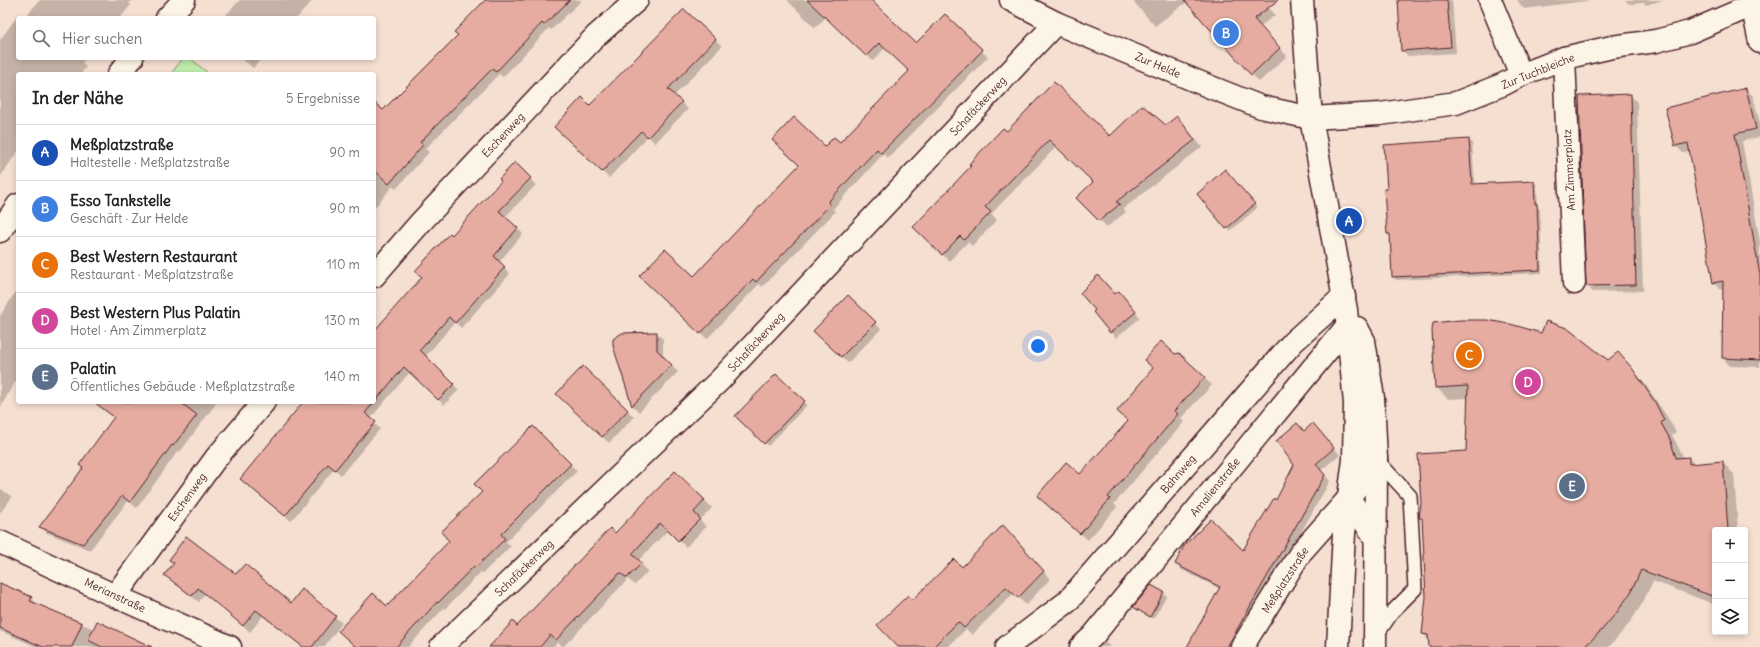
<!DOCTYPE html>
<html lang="de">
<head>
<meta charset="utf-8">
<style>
  body { margin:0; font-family:Delius,sans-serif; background:#f2f2f2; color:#222 }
  .controls { position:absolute; right:12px; bottom:12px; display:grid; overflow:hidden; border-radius:4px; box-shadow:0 2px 6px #0003 }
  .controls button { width:36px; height:36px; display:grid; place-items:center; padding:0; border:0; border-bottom:1px solid #e0e0e0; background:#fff; color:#222; font:20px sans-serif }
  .you { position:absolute; left:1038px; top:346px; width:14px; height:14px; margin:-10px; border:3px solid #fff; border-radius:50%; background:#1a73e8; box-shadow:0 0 0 6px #1a73e833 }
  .badge { display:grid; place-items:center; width:26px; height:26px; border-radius:50%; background:#c8321e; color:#fff; font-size:13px; font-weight:700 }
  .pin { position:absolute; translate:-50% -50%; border:2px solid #fff; box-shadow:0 1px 4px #0006 }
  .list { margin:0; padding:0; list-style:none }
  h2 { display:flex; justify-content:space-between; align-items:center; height:52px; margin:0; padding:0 16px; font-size:17px }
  h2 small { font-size:13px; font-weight:400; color:#767676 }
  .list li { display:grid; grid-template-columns:26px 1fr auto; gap:12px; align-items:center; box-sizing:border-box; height:56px; padding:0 16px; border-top:1px solid #e0e0e0 }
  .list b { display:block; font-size:15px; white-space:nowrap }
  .list p { margin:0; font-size:13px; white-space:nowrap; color:#767676 }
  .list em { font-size:13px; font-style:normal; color:#767676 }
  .icon { flex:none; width:22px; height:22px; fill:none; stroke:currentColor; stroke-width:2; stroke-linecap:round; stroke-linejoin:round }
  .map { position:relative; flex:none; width:1760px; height:647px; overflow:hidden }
  .search { position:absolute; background:#fff; box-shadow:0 2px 6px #0003; left:16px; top:16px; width:360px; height:44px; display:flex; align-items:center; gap:10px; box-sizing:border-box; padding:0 14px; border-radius:4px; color:#767676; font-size:15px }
  .panel { position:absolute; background:#fff; box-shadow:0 2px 6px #0003; left:16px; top:72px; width:360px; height:332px; border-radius:4px }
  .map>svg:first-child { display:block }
</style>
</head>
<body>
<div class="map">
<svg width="1760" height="647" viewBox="0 0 1760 647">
  <rect width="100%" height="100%" fill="#f5dfd1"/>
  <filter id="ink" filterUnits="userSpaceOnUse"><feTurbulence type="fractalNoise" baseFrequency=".025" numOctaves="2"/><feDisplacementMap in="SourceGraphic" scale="8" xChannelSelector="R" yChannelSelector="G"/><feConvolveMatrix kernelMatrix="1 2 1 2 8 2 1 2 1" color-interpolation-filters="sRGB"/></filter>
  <g filter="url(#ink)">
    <!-- green -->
    <polygon fill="#bfecaa" stroke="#84866a" points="183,58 190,58 209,74 171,74"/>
    <!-- shadow -->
    <g fill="#0003">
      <polygon points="40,0 131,0 129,3 131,5 120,18 24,18"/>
      <polygon points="240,0 313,0 297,18 223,18"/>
      <polygon points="486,0 582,0 551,30 549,28 503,77 499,74 425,149 429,152 396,189 393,186 374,208 374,111 383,112 459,36"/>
      <polygon points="787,0 870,0 916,45 945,16 988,57 888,158 883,154 833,209 835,212 762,287 759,284 707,339 641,276 694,278 800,165 825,147 840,144 910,71 885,48 873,61 826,17 815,28"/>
      <polygon points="1132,0 1263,0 1275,15 1260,27 1287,56 1259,82 1187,2 1155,26"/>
      <polygon points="1399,0 1452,0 1456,53 1408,56 1402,50"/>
      <polygon points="1517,0 1594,0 1524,9"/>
      <polygon points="1625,0 1663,0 1646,5 1644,3 1629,4"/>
      <polygon points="684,10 722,46 674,96 688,109 655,143 648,136 609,178 556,127 590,106"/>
      <polygon points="18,15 22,18 18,18 18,58 86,58 82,63 86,67 81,74 18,74 18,151 0,177 0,40"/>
      <polygon points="241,58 262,58 253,68"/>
      <polygon points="1746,89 1753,96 1760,123 1760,137 1742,141 1760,242 1760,367 1730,366 1723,358 1724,289 1721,290 1714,282 1690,152 1683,153 1676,146"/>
      <polygon points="1630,95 1637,102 1643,291 1593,292 1587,286"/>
      <polygon points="1177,117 1202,147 1123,209 1126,212 1107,227 1077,198 1094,183 1057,146 991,214 997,220 972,246 968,242 949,261 914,227 1007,133 1110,138 1165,126"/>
      <polygon points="1469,140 1472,143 1475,185 1534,182 1537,185 1538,207 1540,208 1542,273 1396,280 1393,276 1391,237 1388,234 1388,190"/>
      <polygon points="515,164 536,185 505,217 523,234 499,262 510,274 461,328 455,322 425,357 459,390 444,405 410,372 370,419 380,429 341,475 334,469 291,521 241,479 319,402 374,402 374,337 423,277 452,236 502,181"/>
      <polygon points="1228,174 1257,208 1230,231 1227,228"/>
      <polygon points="18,288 18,384 15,382 0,408 0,316"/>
      <polygon points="1115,295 1124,297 1140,318 1116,338 1094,312"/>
      <polygon points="848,296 881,329 848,363 814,331"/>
      <polygon points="656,333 663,339 663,357 678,372 639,412 632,405"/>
      <polygon points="1179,354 1212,385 1181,418 1184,422 1114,504 1117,507 1088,540 1045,503 1081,475 1129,421 1118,411 1154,368"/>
      <polygon points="1618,354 1643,381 1666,415 1676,432 1672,435 1684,458 1688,458 1695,464 1722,462 1734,474 1738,530 1715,530 1715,607 1711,603 1653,581 1642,604 1629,624 1609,647 1430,647 1429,640 1423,634 1427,597 1423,520 1420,517 1467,452 1469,398 1448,399 1436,387 1608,362"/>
      <polygon points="583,367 634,417 609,443 557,394"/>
      <polygon points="776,375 807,405 768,446 737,416"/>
      <polygon points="94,402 217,402 180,452 178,451 137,508 128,501 90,550 47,533 41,527 84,468 115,418"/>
      <polygon points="533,427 577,471 506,542 511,546 483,573 481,572 445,609 444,608 408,647 357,647 387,607 450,541 484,492"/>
      <polygon points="1319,430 1340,455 1321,470 1330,481 1236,647 1188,647 1220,589 1182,570 1176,564 1243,551 1276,501 1296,465 1304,432"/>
      <polygon points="675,472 712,508 700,520 706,527 686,547 668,530 638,561 648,571 635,585 628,579 563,647 558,642 553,647 490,647 517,627 615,534"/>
      <polygon points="0,488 12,497 0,513"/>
      <polygon points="1011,534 1050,579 1026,605 1014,593 972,635 966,629 948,647 899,647 912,601 962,568"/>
      <polygon points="170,559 236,575 291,605 302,591 342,623 324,647 303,647 263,616 250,632 205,593 199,602 172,581 166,575 174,563"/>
      <polygon points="0,584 32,598 37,605 94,629 149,647 37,647 0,631"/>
      <polygon points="1151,586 1167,596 1153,619 1134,607"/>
      <polygon points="1105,642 1110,647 1100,647"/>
    </g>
    <!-- building -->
    <g fill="#e6aca1" stroke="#4a1f2b">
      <polygon points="485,0 570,0 544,25 542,23 496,72 492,69 420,142 423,145 389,184 374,170 374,102 383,110 458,35 454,32"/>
      <polygon points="807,0 871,0 916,43 945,14 983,50 881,153 877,149 828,202 830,205 756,282 753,279 700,334 639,276 665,249 694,276 799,165 772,140 794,117 825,146 834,137 840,142 909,71 879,43 866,56"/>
      <polygon points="1184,0 1278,0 1254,19 1280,48 1251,75"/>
      <polygon points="1398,0 1447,0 1451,47 1401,51"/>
      <polygon points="684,9 716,39 668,89 682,102 648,137 641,131 602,172 554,127 582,97 590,105"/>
      <polygon points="1054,82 1110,136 1142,105 1166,125 1177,116 1195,140 1116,202 1120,204 1099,221 1076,198 1093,182 1049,140 985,207 991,212 964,240 960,236 942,255 913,227 971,166 969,164 1003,128 1007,131"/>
      <polygon points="1746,88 1756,129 1735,134 1760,275 1760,360 1722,358 1723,281 1713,283 1688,143 1675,146 1665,108"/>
      <polygon points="1631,94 1636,285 1586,286 1579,96"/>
      <polygon points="1469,139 1472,184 1534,181 1535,204 1537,204 1540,270 1392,277 1390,234 1387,234 1384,189 1387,189 1384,145"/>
      <polygon points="515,162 531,178 499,211 518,228 494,256 505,267 455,323 449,317 420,350 454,384 438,400 404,367 365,413 376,422 335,470 328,464 285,516 240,479 303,402 374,402 374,331 422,277 415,271 450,233 452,235 501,181 499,179"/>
      <polygon points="1225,169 1255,204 1226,229 1197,194"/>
      <polygon points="1098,275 1115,294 1119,291 1136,312 1110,333 1093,312 1095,310 1080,293"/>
      <polygon points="848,295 876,322 841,357 813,331"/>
      <polygon points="1460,320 1487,320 1514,325 1541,333 1546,321 1567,328 1608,360 1618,352 1632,368 1655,402 1664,420 1661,423 1670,439 1676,458 1689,457 1689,464 1723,461 1728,530 1715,530 1715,597 1641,570 1631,592 1617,612 1601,631 1584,647 1429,647 1428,635 1422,634 1426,597 1422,518 1419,518 1421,503 1418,454 1466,451 1468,386 1435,388 1432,330 1433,323"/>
      <polygon points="657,332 657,350 672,365 632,406 613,346 613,339 622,333"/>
      <polygon points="1161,341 1175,354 1179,353 1205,377 1174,411 1178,414 1108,497 1110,499 1080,534 1037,496 1066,462 1080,474 1128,421 1117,411 1153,368 1144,360"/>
      <polygon points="583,366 628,410 602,437 556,394"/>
      <polygon points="776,374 805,401 764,444 735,416"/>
      <polygon points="94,402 180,402 197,415 173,446 172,445 130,502 122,496 83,544 39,527 83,468 79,465 114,417"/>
      <polygon points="1297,423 1304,431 1313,423 1334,448 1316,464 1325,475 1227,647 1187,647 1220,587 1175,564 1184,546 1211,519 1243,550 1274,498 1276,500 1294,465 1276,441"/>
      <polygon points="533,426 571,464 501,534 505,539 475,568 474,566 438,603 437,602 396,647 356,647 338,631 373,593 387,606 449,541 441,532 482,492 474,484"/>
      <polygon points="675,471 705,500 694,512 700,519 678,541 660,523 632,554 642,563 627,578 620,573 556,640 550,635 540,647 489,647 513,621 517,626 610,528 615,533"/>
      <polygon points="1003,525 1044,571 1018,598 1006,587 964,628 958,622 933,647 898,647 877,625 908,595 912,600 954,559 962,567"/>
      <polygon points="186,536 236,574 245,564 291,603 302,589 336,616 312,647 303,647 256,610 243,626 198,588 192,596 164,575 174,563 169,560"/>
      <polygon points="0,583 32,597 30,601 82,623 72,647 43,647 0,628"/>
      <polygon points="1151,585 1164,592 1150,617 1133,607"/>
      <polygon points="97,621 152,647 102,647 88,640"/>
    </g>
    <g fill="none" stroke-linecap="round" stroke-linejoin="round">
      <defs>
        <polyline id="lane" points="1376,459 1410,496 1415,589 1393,611 1376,636"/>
        <g id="street">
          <polyline points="1011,0 1056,23 1213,88 1261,107 1311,118 1380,114 1456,103 1504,84 1521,75 1564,58 1612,47 1656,41 1690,32 1760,2"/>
          <polyline points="1490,0 1521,75"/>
          <polyline points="1752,4 1760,42"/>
          <polyline points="167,18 184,0"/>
          <polyline points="1564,58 1574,283"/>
          <polyline points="119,74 132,58"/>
          <polyline points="0,231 18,205"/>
          <polyline points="374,276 421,222 596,36 637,0"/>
          <polyline points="1349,498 1375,538"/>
          <polyline points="0,542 115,596 230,647"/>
          <polyline points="115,596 216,458 264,402"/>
          <polyline points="441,647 720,380 1056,23"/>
          <polyline points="1007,647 1067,602 1293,342 1344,296"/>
          <polyline points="1081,647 1093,636 1348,325"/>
          <polyline points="1242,647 1301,552 1349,498 1376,459"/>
        </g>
        <g id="secondary">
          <polyline points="1302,0 1311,118 1346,310 1355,403 1354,460 1344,533 1338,647"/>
          <polyline points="1357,328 1364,341 1373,398 1376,459 1375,647"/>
        </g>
      </defs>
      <!-- lane casing -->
      <use href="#lane" stroke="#4a1f2b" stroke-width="16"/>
      <!-- street casing -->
      <use href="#street" stroke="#4a1f2b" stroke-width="25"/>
      <!-- secondary casing -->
      <use href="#secondary" stroke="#4a1f2b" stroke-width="25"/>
      <!-- lane -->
      <use href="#lane" stroke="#fcf5e5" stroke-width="13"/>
      <!-- street -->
      <use href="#street" stroke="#fcf5e5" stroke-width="22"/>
      <!-- secondary -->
      <use href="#secondary" stroke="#fcf5e5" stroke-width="22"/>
    </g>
  </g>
  <g text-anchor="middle" stroke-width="3.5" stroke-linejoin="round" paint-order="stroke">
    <!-- street labels -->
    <g font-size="11" fill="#4a1f2b" stroke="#fcf5e5">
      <text transform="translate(1158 65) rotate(23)" y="4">Zur Helde</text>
      <text transform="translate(1538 71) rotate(-22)" y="4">Zur Tuchbleiche</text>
      <text transform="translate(978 106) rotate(-47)" y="4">Schafäckerweg</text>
      <text transform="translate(503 135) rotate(-47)" y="4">Eschenweg</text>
      <text transform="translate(1569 170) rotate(-93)" y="4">Am Zimmerplatz</text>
      <text transform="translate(756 342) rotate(-47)" y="4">Schafäckerweg</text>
      <text transform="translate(1178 474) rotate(-49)" y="4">Bahnweg</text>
      <text transform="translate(1215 487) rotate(-51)" y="4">Amalienstraße</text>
      <text transform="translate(187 497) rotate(-54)" y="4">Eschenweg</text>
      <text transform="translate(524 568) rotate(-44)" y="4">Schafäckerweg</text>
      <text transform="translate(1285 580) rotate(-57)" y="4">Meßplatzstraße</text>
      <text transform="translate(115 595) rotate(25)" y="4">Merianstraße</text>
    </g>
  </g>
</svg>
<div class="controls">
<button>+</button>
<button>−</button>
<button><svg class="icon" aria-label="layers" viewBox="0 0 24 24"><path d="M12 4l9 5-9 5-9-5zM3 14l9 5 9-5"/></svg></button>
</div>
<div class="you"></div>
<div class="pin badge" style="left:1349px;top:221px;background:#1a4fb4">A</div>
<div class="pin badge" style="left:1226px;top:33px;background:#3f7fe0">B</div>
<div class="pin badge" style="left:1469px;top:355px;background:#e8710a">C</div>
<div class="pin badge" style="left:1528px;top:382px;background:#d1479c">D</div>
<div class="pin badge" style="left:1572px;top:486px;background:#5c6f8a">E</div>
<div class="search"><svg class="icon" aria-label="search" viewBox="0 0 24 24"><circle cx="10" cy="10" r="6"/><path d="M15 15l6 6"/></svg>Hier suchen</div>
<section class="panel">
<h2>In der Nähe<small>5 Ergebnisse</small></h2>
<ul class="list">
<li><span class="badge" style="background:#1a4fb4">A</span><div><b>Meßplatzstraße</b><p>Haltestelle · Meßplatzstraße</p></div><em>90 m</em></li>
<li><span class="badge" style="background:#3f7fe0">B</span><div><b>Esso Tankstelle</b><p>Geschäft · Zur Helde</p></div><em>90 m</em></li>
<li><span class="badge" style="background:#e8710a">C</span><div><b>Best Western Restaurant</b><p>Restaurant · Meßplatzstraße</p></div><em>110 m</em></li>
<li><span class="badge" style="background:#d1479c">D</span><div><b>Best Western Plus Palatin</b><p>Hotel · Am Zimmerplatz</p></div><em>130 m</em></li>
<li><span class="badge" style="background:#5c6f8a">E</span><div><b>Palatin</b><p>Öffentliches Gebäude · Meßplatzstraße</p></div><em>140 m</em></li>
</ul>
</section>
</div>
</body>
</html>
